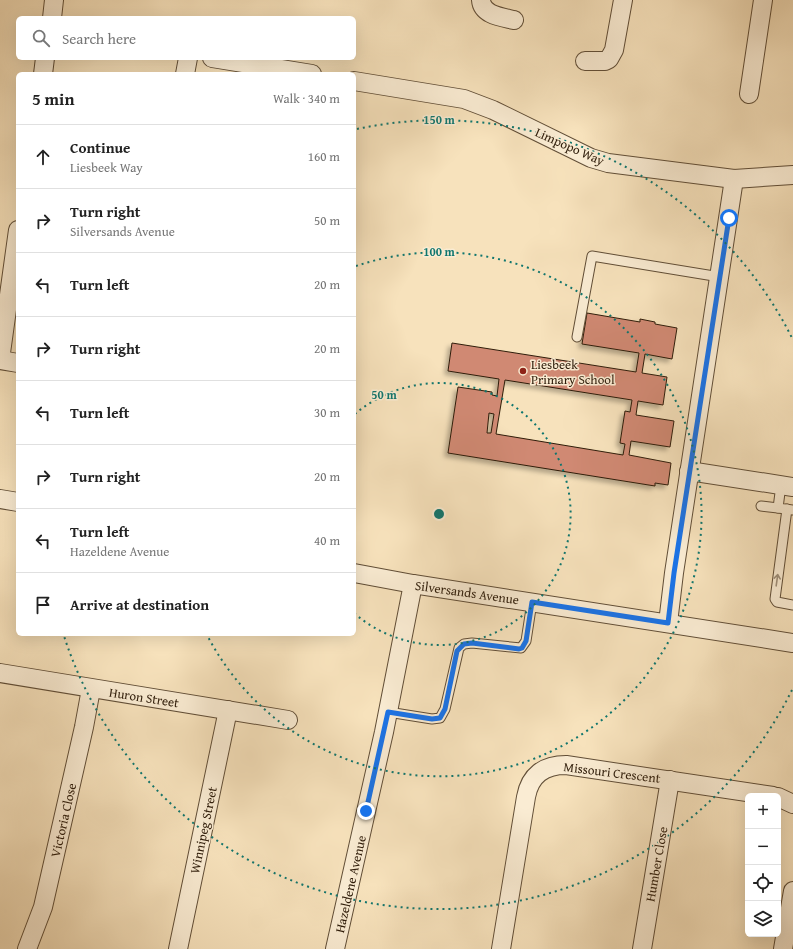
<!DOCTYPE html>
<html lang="en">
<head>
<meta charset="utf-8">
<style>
  body { margin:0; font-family:"Gentium Book Plus",serif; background:#f6f6f6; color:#222 }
  .controls { position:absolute; right:12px; bottom:12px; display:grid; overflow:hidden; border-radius:6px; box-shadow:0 4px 16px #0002 }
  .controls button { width:36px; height:36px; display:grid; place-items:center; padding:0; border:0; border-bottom:1px solid #e0e0e0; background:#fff; color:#222; font:20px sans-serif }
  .stop { position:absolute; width:12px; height:12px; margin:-9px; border:3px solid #1a73e8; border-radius:50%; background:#fff }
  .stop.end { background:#1a73e8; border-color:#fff; box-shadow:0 1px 4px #0008 }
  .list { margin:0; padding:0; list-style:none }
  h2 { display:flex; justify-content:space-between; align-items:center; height:52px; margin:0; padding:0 16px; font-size:17px }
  h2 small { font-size:13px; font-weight:400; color:#767676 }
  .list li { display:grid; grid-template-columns:26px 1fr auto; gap:12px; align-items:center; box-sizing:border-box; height:64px; padding:0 16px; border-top:1px solid #e0e0e0 }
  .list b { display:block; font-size:15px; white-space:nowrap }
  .list p { margin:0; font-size:13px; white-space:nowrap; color:#767676 }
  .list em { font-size:13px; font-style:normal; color:#767676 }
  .icon { flex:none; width:22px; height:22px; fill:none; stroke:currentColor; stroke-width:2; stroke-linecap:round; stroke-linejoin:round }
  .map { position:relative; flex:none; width:793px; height:949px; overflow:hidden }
  .search { position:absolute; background:#fff; box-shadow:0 4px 16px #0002; left:16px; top:16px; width:340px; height:44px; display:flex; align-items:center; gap:10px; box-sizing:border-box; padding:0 14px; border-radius:6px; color:#767676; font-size:15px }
  .panel { position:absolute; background:#fff; box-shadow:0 4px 16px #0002; left:16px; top:72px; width:340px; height:564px; border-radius:6px }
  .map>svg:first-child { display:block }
</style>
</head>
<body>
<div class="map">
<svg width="793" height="949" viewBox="0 0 793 949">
  <defs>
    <filter id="shadow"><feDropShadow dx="-3.5" dy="3.5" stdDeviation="2" flood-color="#0004"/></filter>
  </defs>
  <rect width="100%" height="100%" fill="#f7e2bc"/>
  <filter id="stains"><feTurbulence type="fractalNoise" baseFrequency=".005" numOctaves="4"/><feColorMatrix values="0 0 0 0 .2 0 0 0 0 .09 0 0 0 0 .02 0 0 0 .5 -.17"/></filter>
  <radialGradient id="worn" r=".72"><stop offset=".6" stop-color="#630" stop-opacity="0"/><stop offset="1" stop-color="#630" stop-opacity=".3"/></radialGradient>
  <!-- building -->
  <path fill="#d08973" stroke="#2f1d0b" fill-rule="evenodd" filter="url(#shadow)" d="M587,313L640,322V319L655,322V324L677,328L672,359L645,354L642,373L667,377L663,405L638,401L636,415L674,421L670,447L631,441L629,455L671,463L668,485L655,483V486L448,453L458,387L492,392V395L497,396L499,379L448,371L452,343L636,372L639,353L582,344ZM505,380L632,400L630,412L625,411L620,443L625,444L623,455L496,434ZM489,413L494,414L491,433H487Z"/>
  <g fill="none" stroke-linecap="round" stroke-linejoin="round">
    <defs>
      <g id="lane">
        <polyline points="577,337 592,256 720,277"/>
        <polyline points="781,485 778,508 793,510"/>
        <polyline points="761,506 778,508"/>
        <polyline points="787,509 775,599 777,602 793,605"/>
        <polyline points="388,712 432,719 440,718 445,709 459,648 464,644 472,643 521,648 526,641 532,602"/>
      </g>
      <g id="street">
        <path d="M481,0C482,15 501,17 514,20"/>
        <polyline points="52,18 54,0"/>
        <polyline points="212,58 312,74"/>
        <polyline points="585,61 605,61 609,59 614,50 623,0"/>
        <polyline points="43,74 45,58"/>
        <polyline points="185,74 188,58"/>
        <polyline points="354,81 464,99 493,110 591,158 608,163 734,179 793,175"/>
        <polyline points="749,94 763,0"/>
        <polyline points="0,360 18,230"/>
        <polyline points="0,360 18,363"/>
        <polyline points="689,471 793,487"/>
        <polyline points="0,499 18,502"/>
        <polyline points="354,573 413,584 793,643"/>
        <polyline points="668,623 674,573 734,179"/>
        <polyline points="0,673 288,720"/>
        <polyline points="778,797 793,804"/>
        <polyline points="27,949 43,907 84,727 91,689"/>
        <polyline points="178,949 228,710"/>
        <polyline points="335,949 384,732 413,584"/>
        <path d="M501,949L526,797C530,775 544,765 566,765L773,796"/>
        <polyline points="642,949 670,780"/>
        <polyline points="783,949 793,891"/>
      </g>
    </defs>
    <!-- lane casing -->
    <use href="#lane" stroke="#614e37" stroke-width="11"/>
    <!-- street casing -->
    <use href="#street" stroke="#614e37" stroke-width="20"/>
    <!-- lane -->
    <use href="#lane" stroke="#faecd3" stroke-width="9"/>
    <!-- street -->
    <use href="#street" stroke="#faecd3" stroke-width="18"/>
  </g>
  <!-- one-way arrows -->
  <defs><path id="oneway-shaft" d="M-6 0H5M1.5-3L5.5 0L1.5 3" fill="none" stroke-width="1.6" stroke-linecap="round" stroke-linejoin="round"/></defs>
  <use stroke="#9f8f79" href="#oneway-shaft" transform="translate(777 580) rotate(-82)"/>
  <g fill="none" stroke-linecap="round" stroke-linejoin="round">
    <!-- route -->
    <polyline stroke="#1a73e8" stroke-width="5" points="366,811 388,712 432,719 440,718 445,709 457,651 464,644 472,643 519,649 522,648 526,641 532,602 668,623 674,573 729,218"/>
  </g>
  <!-- distance rings -->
  <g fill="none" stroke="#0f766e" stroke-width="2" stroke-dasharray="2 4">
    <path d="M355 414A131 131 0 1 1 355 614"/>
    <path d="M356 266A262 262 0 1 1 207 635"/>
    <path d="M792 690A394 394 0 0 1 64 636M357 129A394 394 0 0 1 792 338"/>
  </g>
  <!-- markers -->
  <circle fill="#8f2418" stroke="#faecd3" stroke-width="1.5" cx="523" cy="371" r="4"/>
  <g text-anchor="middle" stroke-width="3" stroke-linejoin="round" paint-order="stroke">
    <!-- street labels -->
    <g font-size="13" fill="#2f1d0b" stroke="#faecd3">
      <text transform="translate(570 146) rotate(24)" y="5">Limpopo Way</text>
      <text transform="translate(467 592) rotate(8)" y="5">Silversands Avenue</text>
      <text transform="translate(144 697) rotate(9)" y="5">Huron Street</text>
      <text transform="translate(612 772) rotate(7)" y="5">Missouri Crescent</text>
      <text transform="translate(63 820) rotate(-77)" y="5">Victoria Close</text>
      <text transform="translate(203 830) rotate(-78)" y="5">Winnipeg Street</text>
      <text transform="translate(656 864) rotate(-80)" y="5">Humber Close</text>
      <text transform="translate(350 884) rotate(-77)" y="5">Hazeldene Avenue</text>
    </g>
    <!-- poi labels -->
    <g font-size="13" fill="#2f1d0b" stroke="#faecd3" text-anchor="start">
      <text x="531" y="369">Liesbeek<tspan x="531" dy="15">Primary School</tspan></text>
    </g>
  </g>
  <circle cx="439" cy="514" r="6" fill="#0f766e" stroke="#faecd3" stroke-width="2"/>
  <g font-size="12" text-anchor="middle" font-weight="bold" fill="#0f766e" stroke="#faecd3" stroke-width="3" stroke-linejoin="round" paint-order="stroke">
    <text x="439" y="124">150 m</text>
    <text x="439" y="256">100 m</text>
    <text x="384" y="399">50 m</text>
  </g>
  <rect width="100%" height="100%" filter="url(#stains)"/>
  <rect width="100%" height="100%" fill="url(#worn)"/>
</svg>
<div class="controls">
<button>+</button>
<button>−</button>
<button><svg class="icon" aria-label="locate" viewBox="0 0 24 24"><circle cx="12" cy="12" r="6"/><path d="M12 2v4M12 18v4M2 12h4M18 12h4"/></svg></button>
<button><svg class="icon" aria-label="layers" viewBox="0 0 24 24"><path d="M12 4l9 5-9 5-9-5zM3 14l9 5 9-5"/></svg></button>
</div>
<div class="stop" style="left:729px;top:218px"></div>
<div class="stop end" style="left:366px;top:811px"></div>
<div class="search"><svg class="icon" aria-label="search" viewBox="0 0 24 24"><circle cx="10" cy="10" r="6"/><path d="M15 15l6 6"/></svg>Search here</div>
<section class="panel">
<h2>5 min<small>Walk · 340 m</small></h2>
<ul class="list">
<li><svg class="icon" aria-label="ahead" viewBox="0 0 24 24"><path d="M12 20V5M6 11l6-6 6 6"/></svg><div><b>Continue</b><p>Liesbeek Way</p></div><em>160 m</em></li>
<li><svg class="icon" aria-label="right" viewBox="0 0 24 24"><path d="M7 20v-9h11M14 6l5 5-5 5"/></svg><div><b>Turn right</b><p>Silversands Avenue</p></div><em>50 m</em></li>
<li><svg class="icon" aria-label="left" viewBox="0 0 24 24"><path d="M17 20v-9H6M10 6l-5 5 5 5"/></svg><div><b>Turn left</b></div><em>20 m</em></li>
<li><svg class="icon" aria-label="right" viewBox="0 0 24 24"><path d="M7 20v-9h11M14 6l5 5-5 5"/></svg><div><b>Turn right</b></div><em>20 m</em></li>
<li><svg class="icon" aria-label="left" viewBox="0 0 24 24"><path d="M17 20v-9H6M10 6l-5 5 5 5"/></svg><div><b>Turn left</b></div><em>30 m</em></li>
<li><svg class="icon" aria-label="right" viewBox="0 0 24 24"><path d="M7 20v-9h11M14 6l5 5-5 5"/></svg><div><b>Turn right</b></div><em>20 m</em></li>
<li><svg class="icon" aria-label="left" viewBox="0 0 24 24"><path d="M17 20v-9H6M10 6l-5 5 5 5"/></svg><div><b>Turn left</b><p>Hazeldene Avenue</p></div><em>40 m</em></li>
<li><svg class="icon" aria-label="arrive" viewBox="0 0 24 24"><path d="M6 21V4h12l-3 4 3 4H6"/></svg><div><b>Arrive at destination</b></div></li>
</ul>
</section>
</div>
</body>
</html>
